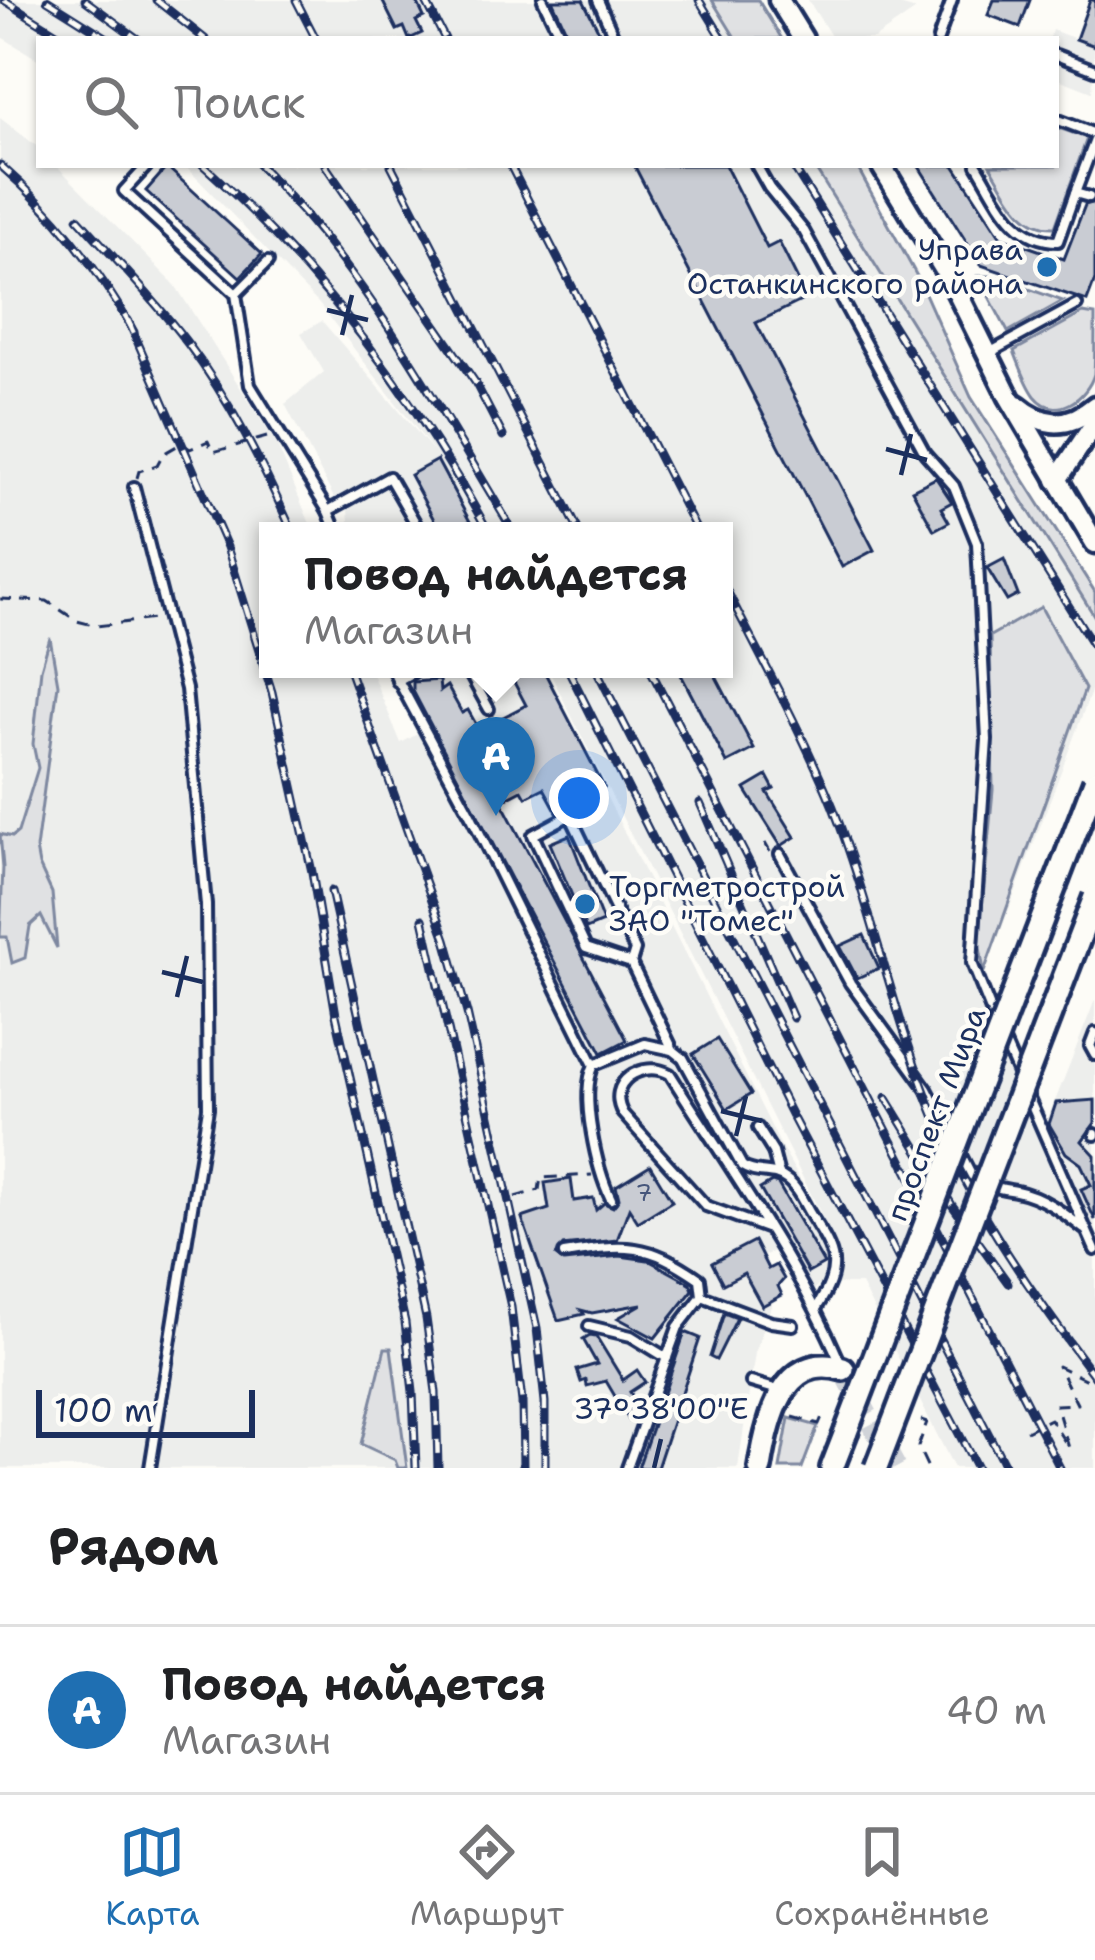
<!DOCTYPE html>
<html lang="ru">
<head>
<meta charset="utf-8">
<style>
  body { margin:0; font-family:"Shantell Sans",sans-serif; background:#f6f6f6; color:#202124 }
  .scale { position:absolute; left:36px; bottom:30px; width:219px; box-sizing:border-box; padding-left:12px; border:6px solid #1b2f5e; border-top:0; font-size:33px; line-height:42px; white-space:nowrap; color:#1b2f5e; -webkit-text-stroke:9px #fdfcf7; paint-order:stroke }
  .you { position:absolute; left:579px; top:798px; width:42px; height:42px; margin:-30px; border:9px solid #fff; border-radius:50%; background:#1a73e8; box-shadow:0 0 0 18px #1a73e833 }
  .badge { display:grid; place-items:center; width:78px; height:78px; border-radius:50%; background:#1f6fb2; color:#fff; font-size:39px; font-weight:700 }
  .pin { position:absolute; translate:-50% -99px; filter:drop-shadow(0 3px 6px #0008) }
  .pin::after { content:''; position:absolute; top:63px; width:42px; height:36px; background:inherit; clip-path:polygon(0 0,100% 0,50% 100%) }
  .popup { position:absolute; left:259px; top:522px; width:474px; height:156px; box-sizing:border-box; display:grid; place-content:center; border-radius:0px; background:#fff; filter:drop-shadow(0 3px 9px #0005); font-size:39px; white-space:nowrap; color:#757577 }
  .popup b { font-size:45px; color:#202124 }
  .popup::after { content:''; position:absolute; left:50%; top:100%; margin-left:-24px; border:24px solid transparent; border-top-color:#fff }
  .list { margin:0; padding:0; list-style:none }
  h2 { display:flex; justify-content:space-between; align-items:center; height:156px; margin:0; padding:0 48px; font-size:51px }
  h2 small { font-size:39px; font-weight:400; color:#757577 }
  .list li { display:grid; grid-template-columns:78px 1fr auto; gap:36px; align-items:center; box-sizing:border-box; height:168px; padding:0 48px; border-top:3px solid #e0e0e0 }
  .list b { display:block; font-size:45px; white-space:nowrap }
  .list p { margin:0; font-size:39px; white-space:nowrap; color:#757577 }
  .list em { font-size:39px; font-style:normal; color:#757577 }
  .icon { flex:none; width:66px; height:66px; fill:none; stroke:currentColor; stroke-width:2; stroke-linecap:round; stroke-linejoin:round }
  .map { position:relative; flex:none; width:1095px; height:1468px; overflow:hidden }
  .search { position:absolute; background:#fff; box-shadow:0 3px 9px #0004; left:36px; right:36px; top:36px; height:132px; display:flex; align-items:center; gap:30px; box-sizing:border-box; padding:0 42px; border-radius:0px; color:#757577; font-size:45px }
  .sheet { height:324px; background:#fff }
  nav { display:flex; justify-content:space-around; align-items:center; box-sizing:border-box; height:168px; border-top:3px solid #e0e0e0; background:#fff; font-size:33px; color:#757577 }
  nav a { display:grid; justify-items:center; gap:6px }
  nav .on { color:#1f6fb2 }
  .map>svg:first-child { display:block }
</style>
</head>
<body>
<div class="map">
<svg width="1095" height="1468" viewBox="0 0 1095 1468">
  <rect width="100%" height="100%" fill="#fdfcf7"/>
  <filter id="ink" filterUnits="userSpaceOnUse"><feTurbulence type="fractalNoise" baseFrequency=".00833" numOctaves="2"/><feDisplacementMap in="SourceGraphic" scale="24" xChannelSelector="R" yChannelSelector="G"/><feConvolveMatrix kernelMatrix="1 2 1 2 8 2 1 2 1" color-interpolation-filters="sRGB"/></filter>
  <g filter="url(#ink)">
    <!-- built -->
    <g fill="#edeeec">
      <polygon points="0,0 726,0 750,39 39,39 39,60 0,36"/>
      <polygon points="808,0 893,0 893,3 916,10 874,39 833,39"/>
      <polygon points="1052,30 1095,46 1092,92 1056,78 1056,39 1049,39"/>
      <polygon points="0,118 39,148 39,165 56,165 175,285 277,445 313,531 268,531 268,669 370,669 401,743 432,726 403,669 543,669 783,1150 828,1228 548,669 724,669 724,531 350,531 348,510 339,496 334,498 285,404 324,372 301,333 322,321 436,454 319,304 184,165 828,165 1095,592 1095,681 983,978 1046,1124 1095,1000 1095,1468 954,1468 861,1284 839,1284 826,1278 814,1290 784,1245 762,1257 768,1269 776,1265 784,1279 778,1287 782,1295 773,1300 755,1353 738,1468 0,1468"/>
    </g>
    <!-- green -->
    <g fill="#e0e1e3" stroke="#7e88a0" stroke-width="3">
      <polygon points="712,0 758,0 782,39 736,39"/>
      <path d="M1056,127L1087,138L1055,227C1020,229 1006,190 990,165H1056Z"/>
      <polygon points="813,165 856,165 919,280 971,397 1095,592 1095,617"/>
      <polygon points="978,276 992,276 1063,301 1008,332"/>
      <path d="M1083,313L1095,315C1095,332 1095,357 1094,374C1087,398 1056,422 1035,396C1026,384 1020,366 1014,351Z"/>
      <polygon points="1041,607 1085,689 984,972 979,941 993,790 990,636"/>
      <polygon points="50,638 58,684 36,849 39,865 52,893 57,948 41,916 30,926 25,958 12,963 7,937 0,937 3,867 0,834 12,837 18,832 38,768 33,744 41,669"/>
      <polygon points="385,1348 391,1348 407,1468 398,1468 395,1460 361,1444"/>
      <polygon points="789,1418 818,1426 802,1468 780,1468"/>
    </g>
    <!-- building -->
    <g fill="#c9ccd3" stroke="#1b2f5e" stroke-width="3">
      <polygon points="382,0 416,0 424,17 416,21 422,33 409,39 404,27 397,30"/>
      <polygon points="552,0 583,0 603,39 570,39"/>
      <polygon points="994,0 1030,0 1020,27 988,15"/>
      <polygon points="1090,0 1095,0 1095,46 1076,39"/>
      <polygon points="634,165 725,165 767,248 779,242 807,298 756,323 874,550 842,567"/>
      <polygon points="918,165 954,165 1001,237 1064,259 1085,205 1095,202 1095,280 1087,301 981,265"/>
      <polygon points="167,167 262,254 240,277 146,191"/>
      <polygon points="437,460 475,531 440,531 410,475"/>
      <polygon points="936,478 952,502 941,508 949,522 934,530 912,490"/>
      <polygon points="1004,559 1018,595 1007,601 987,568"/>
      <polygon points="507,669 543,669 604,787 557,812 544,788 526,797 522,790 501,801 627,1040 602,1053 413,691 413,682 439,680 440,691 447,686 462,713 468,710 477,726 482,723 484,727 526,705"/>
      <polygon points="678,669 712,669 754,749 727,763"/>
      <polygon points="767,776 774,789 767,792 795,837 781,846 745,789"/>
      <polygon points="569,835 603,922 586,929 550,843"/>
      <polygon points="864,935 879,968 857,978 840,946"/>
      <polygon points="717,1039 751,1094 727,1109 693,1054"/>
      <polygon points="1095,1100 1095,1123 1082,1141 1095,1155 1095,1220 1081,1189 1091,1185 1081,1164 1066,1153 1049,1124 1056,1103"/>
      <polygon points="650,1165 672,1201 638,1222 629,1208 617,1240 563,1246 556,1256 564,1262 620,1256 648,1260 690,1283 693,1290 655,1338 618,1318 642,1304 592,1313 581,1310 584,1314 558,1320 522,1218 549,1209 545,1183 571,1179 574,1201 593,1198 596,1210 604,1203 613,1207 619,1199 616,1186"/>
      <polygon points="772,1182 778,1184 824,1264 808,1273 760,1189"/>
      <polygon points="754,1241 768,1269 776,1265 784,1279 778,1286 782,1295 762,1306 744,1273 723,1284 712,1263"/>
      <polygon points="724,1313 737,1318 716,1360 710,1357"/>
      <polygon points="685,1332 700,1338 657,1468 638,1468"/>
      <polygon points="590,1335 596,1336 623,1380 637,1370 645,1382 630,1392 640,1408 629,1420 606,1381 587,1386 586,1380 581,1382 577,1370 597,1364 583,1339"/>
    </g>
    <g fill="none" stroke-linecap="round" stroke-linejoin="round">
      <!-- secondary-tunnel -->
      <polyline stroke="#d0d3d8" stroke-width="21" stroke-dasharray="21 10" stroke-linecap="butt" points="843,1369 896,1468"/>
      <defs>
        <g id="service">
          <polyline points="543,0 562,39"/>
          <polyline points="598,0 615,39"/>
          <polyline points="938,39 952,0"/>
          <polyline points="1056,55 1095,70"/>
          <polyline points="1056,119 1095,134"/>
          <polyline points="148,165 124,191 236,294"/>
          <polyline points="756,165 769,188 804,231 925,453 954,486 977,543 987,740 972,963 996,1023"/>
          <path d="M977,165C998,199 1013,241 1058,241L1075,193"/>
          <polyline points="1089,197 1075,193 1095,140"/>
          <polyline points="236,294 250,385 328,511 336,531"/>
          <polyline points="236,294 268,262"/>
          <polyline points="989,353 1077,305"/>
          <polyline points="134,487 186,689 206,905 208,1108 150,1468"/>
          <polyline points="328,511 389,477 420,531"/>
          <polyline points="392,669 472,818 594,1065"/>
          <polyline points="467,669 489,709"/>
          <polyline points="397,681 419,669"/>
          <path d="M780,854L850,983L927,1089L971,1175C986,1187 999,1188 1016,1191C1042,1196 1064,1213 1084,1229"/>
          <polyline points="631,963 586,948 533,835 570,815 635,950 631,963 673,1050"/>
          <polyline points="1095,1033 1090,1046 1095,1055"/>
          <polyline points="1002,1037 1020,1078"/>
          <path d="M594,1065L645,1044L673,1050L683,1058L742,1166C756,1176 774,1169 787,1180C797,1187 803,1202 809,1212C835,1254 844,1264 816,1309"/>
          <path d="M594,1065C579,1095 597,1170 611,1199"/>
          <polyline points="1026,1092 1095,1250"/>
          <polyline points="758,1128 773,1152 779,1175"/>
          <polyline points="1095,1134 1095,1135"/>
          <path d="M766,1228L706,1206L623,1114C605,1082 642,1059 670,1074C729,1168 796,1260 840,1362"/>
          <path d="M564,1254C626,1244 647,1242 700,1279L702,1296L678,1327L627,1468"/>
          <polyline points="702,1296 771,1322 793,1325"/>
          <polyline points="589,1326 631,1336 667,1358"/>
          <polyline points="751,1382 778,1390"/>
        </g>
        <g id="tertiary">
          <polyline points="779,0 803,39"/>
          <polyline points="881,165 952,282 1009,397 1095,543"/>
          <path d="M1017,405C1043,427 1068,429 1095,406"/>
          <polyline points="1057,480 1095,423"/>
        </g>
        <path id="secondary" d="M760,1468C767,1424 782,1350 843,1369"/>
        <polyline id="primary" points="832,1468 846,1432"/>
      </defs>
      <!-- service casing -->
      <use href="#service" stroke="#1b2f5e" stroke-width="16"/>
      <!-- tertiary casing -->
      <use href="#tertiary" stroke="#1b2f5e" stroke-width="27"/>
      <!-- secondary casing -->
      <use href="#secondary" stroke="#1b2f5e" stroke-width="30"/>
      <!-- primary casing -->
      <use href="#primary" stroke="#1b2f5e" stroke-width="30"/>
      <!-- path -->
      <g stroke="#1b2f5e" stroke-width="3" stroke-dasharray="12 9" stroke-linecap="butt">
        <polyline points="137,478 139,471 157,465 163,454 182,443 190,449 208,441 213,452 267,437"/>
        <polyline points="0,599 47,601 77,621 97,626 154,619"/>
        <polyline points="765,843 770,852"/>
        <polyline points="515,1197 539,1190 541,1178 592,1175"/>
        <polyline points="793,1417 819,1424 822,1417 826,1418"/>
        <polyline points="921,1420 927,1422 918,1447 928,1468"/>
        <polyline points="1026,1431 1050,1419 1069,1448 1056,1405 1077,1404 1058,1366 1095,1384"/>
      </g>
      <!-- service -->
      <use href="#service" stroke="#fdfcf7" stroke-width="8"/>
      <!-- tertiary -->
      <use href="#tertiary" stroke="#fdfcf7" stroke-width="18"/>
      <!-- secondary -->
      <use href="#secondary" stroke="#fdfcf7" stroke-width="21"/>
      <!-- primary -->
      <use href="#primary" stroke="#fdfcf7" stroke-width="21"/>
      <defs>
        <g id="rail">
          <polyline points="4,0 66,39"/>
          <polyline points="47,0 109,39"/>
          <polyline points="85,0 138,39"/>
          <polyline points="156,0 205,39"/>
          <polyline points="296,0 316,39"/>
          <polyline points="425,0 445,39"/>
          <polyline points="699,0 723,39"/>
          <path d="M0,165C56,214 97,267 134,332"/>
          <path d="M203,165C321,271 413,393 488,531"/>
          <path d="M259,165C366,272 436,403 513,531"/>
          <polyline points="325,165 475,382 503,436"/>
          <polyline points="391,165 579,531"/>
          <polyline points="510,165 697,531"/>
          <polyline points="792,165 1095,648"/>
          <path d="M78,218C115,259 155,300 188,344C231,402 263,466 292,531"/>
          <polyline points="128,320 227,547 272,692 312,872 336,1015 405,1322 413,1392 416,1468"/>
          <path d="M724,585C761,658 802,731 833,807C873,910 894,1019 936,1120C976,1214 1034,1296 1095,1377"/>
          <polyline points="349,669 446,939 467,1013 537,1328 545,1402 545,1468"/>
          <polyline points="568,669 794,1120 977,1468"/>
          <polyline points="596,669 1006,1468"/>
          <polyline points="650,669 1060,1468"/>
          <polyline points="700,803 793,1018"/>
          <polyline points="331,891 426,1318 436,1392 438,1468"/>
          <polyline points="423,919 511,1307 522,1402 523,1468"/>
          <polyline points="886,1097 952,1205 1008,1283"/>
        </g>
      </defs>
      <!-- rail casing -->
      <use href="#rail" stroke="#1b2f5e" stroke-width="9"/>
      <!-- rail -->
      <use href="#rail" stroke="#fdfcf7" stroke-width="4.5" stroke-dasharray="14" stroke-linecap="butt"/>
      <defs>
        <g id="primary-bridge">
          <polyline points="846,1432 1095,781"/>
          <polyline points="876,1468 1095,897"/>
        </g>
      </defs>
      <!-- primary-bridge casing -->
      <use href="#primary-bridge" stroke="#1b2f5e" stroke-width="30" stroke-linecap="butt"/>
      <!-- primary-bridge -->
      <use href="#primary-bridge" stroke="#fdfcf7" stroke-width="21"/>
    </g>
  </g>
  <!-- ticks -->
  <path fill="none" stroke="#1b2f5e" stroke-width="4.5" d="M327,310L368,320M342,335L352,295M886,449L927,460M901,475L911,434M162,972L203,982M177,997L187,956M721,1111L762,1121M736,1136L746,1096M654,1468L661,1439"/>
  <!-- markers -->
  <g fill="#1f6fb2" stroke="#fdfcf7" stroke-width="4.5">
    <circle cx="1047" cy="267" r="12"/>
    <circle cx="585" cy="904" r="12"/>
  </g>
  <g text-anchor="middle" stroke-width="9" stroke-linejoin="round" paint-order="stroke">
    <!-- number labels -->
    <g font-size="24" fill="#46567b">
      <text x="644" y="1201">7</text>
    </g>
    <!-- poi labels -->
    <g font-size="30" fill="#1b2f5e" stroke="#fdfcf7" text-anchor="end">
      <text x="1023" y="260">Управа<tspan x="1023" dy="34">Останкинского района</tspan></text>
      <text x="609" y="897" text-anchor="start">Торгметрострой<tspan x="609" dy="34">ЗАО "Томес"</tspan></text>
    </g>
    <!-- street labels -->
    <g font-size="30" fill="#1b2f5e" stroke="#fdfcf7">
      <text transform="translate(936 1114) rotate(-69)" y="10">проспект Мира</text>
    </g>
  </g>
  <g font-size="30" text-anchor="middle" fill="#1b2f5e" stroke="#fdfcf7" stroke-width="9" stroke-linejoin="round" paint-order="stroke">
    <text x="661" y="1419">37°38'00"E</text>
  </g>
</svg>
<div class="scale">100 m</div>
<div class="you"></div>
<div class="pin badge" style="left:496px;top:816px">A</div>
<div class="popup"><b>Повод найдется</b>Магазин</div>
<div class="search"><svg class="icon" aria-label="search" viewBox="0 0 24 24"><circle cx="10" cy="10" r="6"/><path d="M15 15l6 6"/></svg>Поиск</div>
</div>
<section class="sheet">
<h2>Рядом<small></small></h2>
<ul class="list">
<li><span class="badge">A</span><div><b>Повод найдется</b><p>Магазин</p></div><em>40 m</em></li>
</ul>
</section>
<nav>
<a class="on"><svg class="icon" aria-label="map" viewBox="0 0 24 24"><path d="M3 6l6-2 6 2 6-2v14l-6 2-6-2-6 2zM9 4v14M15 6v14"/></svg>Карта</a>
<a><svg class="icon" aria-label="directions" viewBox="0 0 24 24"><path d="M12 3l9 9-9 9-9-9zM9 14v-3h6M13 9l2 2-2 2"/></svg>Маршрут</a>
<a><svg class="icon" aria-label="saved" viewBox="0 0 24 24"><path d="M7 4h10v16l-5-4-5 4z"/></svg>Сохранённые</a>
</nav>
</body>
</html>
